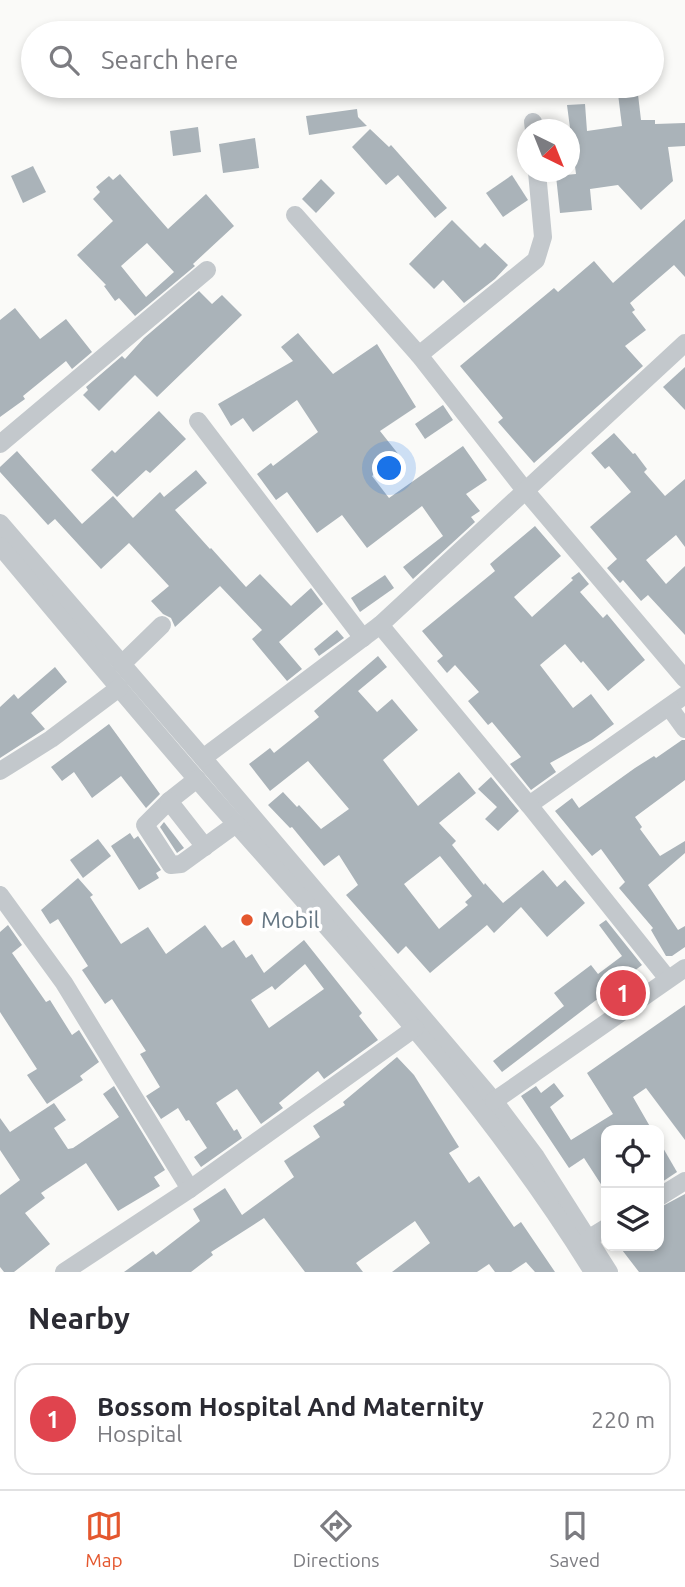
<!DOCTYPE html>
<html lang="en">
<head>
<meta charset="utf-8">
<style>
  body { margin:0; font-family:Ubuntu,sans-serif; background:#f2f2f3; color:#2b2b33 }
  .controls { position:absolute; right:21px; bottom:21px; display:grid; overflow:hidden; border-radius:14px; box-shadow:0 4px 10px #0003 }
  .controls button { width:63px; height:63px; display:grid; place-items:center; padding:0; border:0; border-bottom:2px solid #e1e1e2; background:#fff; color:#2b2b33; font:35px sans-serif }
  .compass { position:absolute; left:517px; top:119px; width:63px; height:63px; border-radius:50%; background:#fff; box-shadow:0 4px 10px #0003; rotate:137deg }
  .you { position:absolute; left:390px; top:469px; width:24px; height:24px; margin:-18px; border:5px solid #fff; border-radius:50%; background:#1a73e8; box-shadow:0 0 0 10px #1a73e833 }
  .badge { display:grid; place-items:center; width:46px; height:46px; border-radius:50%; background:#e4572e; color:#fff; font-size:23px; font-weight:700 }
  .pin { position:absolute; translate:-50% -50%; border:4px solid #fff; box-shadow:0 2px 7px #0006 }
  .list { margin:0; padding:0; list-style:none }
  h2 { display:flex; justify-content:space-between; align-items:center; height:91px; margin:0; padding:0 28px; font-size:30px }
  h2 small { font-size:23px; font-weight:400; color:#7c7c81 }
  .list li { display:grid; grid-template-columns:46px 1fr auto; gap:21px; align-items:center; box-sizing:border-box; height:112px; margin:0 14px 14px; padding:0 14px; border:2px solid #e1e1e2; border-radius:21px }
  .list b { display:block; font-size:26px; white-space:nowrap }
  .list p { margin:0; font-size:23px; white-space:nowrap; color:#7c7c81 }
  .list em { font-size:23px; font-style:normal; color:#7c7c81 }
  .icon { flex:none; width:38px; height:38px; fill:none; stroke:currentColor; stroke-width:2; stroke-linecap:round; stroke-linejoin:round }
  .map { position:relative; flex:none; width:685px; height:1272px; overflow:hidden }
  .search { position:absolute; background:#fff; box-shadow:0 4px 10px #0003; left:21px; right:21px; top:21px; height:77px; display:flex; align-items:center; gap:18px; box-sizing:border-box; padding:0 24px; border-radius:38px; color:#7c7c81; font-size:26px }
  .sheet { height:217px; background:#fff }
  nav { display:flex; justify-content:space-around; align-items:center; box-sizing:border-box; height:98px; border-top:2px solid #e1e1e2; background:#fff; font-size:19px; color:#7c7c81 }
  nav a { display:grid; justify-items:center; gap:4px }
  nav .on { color:#e4572e }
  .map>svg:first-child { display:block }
</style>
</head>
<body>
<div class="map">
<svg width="685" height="1272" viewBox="0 0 685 1272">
  <rect width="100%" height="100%" fill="#fafaf8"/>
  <!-- building -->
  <g fill="#aab3b9" fill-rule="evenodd">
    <polygon points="617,86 637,86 641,120 655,120 655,124 685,123 685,146 668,147 673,181 641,210 618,185 590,189 592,210 560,213 556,176 576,174 567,105 585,104 587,131 622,126"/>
    <polygon points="357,109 358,117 367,126 309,135 306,116"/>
    <polygon points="198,127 201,152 173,156 170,131"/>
    <polygon points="370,129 389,147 391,145 447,208 435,218 398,175 386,185 352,147"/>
    <polygon points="255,138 259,168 223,173 219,144"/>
    <polygon points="33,166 46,192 23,203 11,176"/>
    <path d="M120,174L168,229L206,194L234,226L193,264L195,266L135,316L119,298L115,301L104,286L106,285L77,255L113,221L93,199L100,192L96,187L109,176L113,180ZM147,243L174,272L146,297L121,266Z"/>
    <polygon points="512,175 528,200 503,217 486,193"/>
    <polygon points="321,179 335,193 316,213 302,199"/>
    <polygon points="685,219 685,277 674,265 630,303 635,310 632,312 646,330 625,346 643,366 534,463 498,422 503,418 460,366 554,288 558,292 594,261 613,283"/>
    <polygon points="452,220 480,248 485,243 508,265 495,279 464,303 443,280 434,289 409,264"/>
    <polygon points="199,291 212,304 222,295 242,315 157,397 135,375 99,411 83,395 88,390 86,387 122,356 125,359 144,338"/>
    <polygon points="15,308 40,339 66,319 92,352 72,369 66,361 23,396 25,399 0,417 0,320"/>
    <polygon points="298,333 333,374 377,344 416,407 380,431 399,455 372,476 389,498 463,446 487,480 466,494 480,511 471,517 475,522 413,579 403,567 443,536 422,506 367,548 342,515 317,533 287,492 276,500 257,474 271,463 273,466 318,432 297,400 253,432 243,418 231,426 218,404 293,361 281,347"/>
    <polygon points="685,367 685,410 663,387"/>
    <polygon points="443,405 453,420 425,439 415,424"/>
    <polygon points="159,411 186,439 150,473 146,470 117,497 91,470 112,450 115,453"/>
    <polygon points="614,433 633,454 635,453 647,469 644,472 665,496 685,479 685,547 676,535 646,560 666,584 685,566 685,635 648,595 641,601 623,580 620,583 607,568 617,559 590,527 631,492 609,466 605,469 591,453"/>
    <polygon points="17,451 82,524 113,496 133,518 160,492 164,497 196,470 207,483 175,510 210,549 211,548 246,587 260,574 291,606 311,588 323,604 279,642 302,669 287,681 252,639 262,630 220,586 175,627 171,618 163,614 151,601 169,586 129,543 101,569 55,519 48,525 0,472 0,467"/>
    <polygon points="535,526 561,556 514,597 532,617 573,580 571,578 579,572 589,584 580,592 603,618 607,614 645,660 608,691 583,661 581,663 565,644 540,665 573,708 591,694 614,724 592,740 550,763 556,772 531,790 510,764 521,757 492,722 488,725 468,701 479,692 455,665 447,673 437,661 443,656 422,631 495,571 490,564"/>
    <polygon points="385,575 394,588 360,612 351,598"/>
    <polygon points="337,630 344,638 319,656 314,649"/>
    <path d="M378,656L387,667L358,691L377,712L392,699L418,730L383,760L418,806L459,772L476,793L439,823L456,841L452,845L484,885L485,883L503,903L543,870L557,887L565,880L585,903L547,937L521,907L494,933L487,925L430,973L406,946L398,954L346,895L358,885L339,855L324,866L292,827L290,828L268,805L283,792L297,807L299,805L321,829L349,809L308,761L270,791L249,764L270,748L274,753L319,717L314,711ZM440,856L472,896L465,902L468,905L439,929L404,884Z"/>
    <polygon points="55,667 67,682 31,713 45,729 0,758 0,707 14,694 18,699"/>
    <polygon points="109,724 160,794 146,808 121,776 92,798 74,772 62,781 51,767"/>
    <polygon points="682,740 685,740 685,780 635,817 642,827 640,829 660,856 685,841 685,853 648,885 678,930 685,926 685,947 672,956 666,956 651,930 653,928 619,888 625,882 601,849 592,856 555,811 572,798 579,808 635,768 654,756 656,758"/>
    <polygon points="491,777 519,811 498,831 485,819 497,807 478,789"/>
    <polygon points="164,822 184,848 177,853 160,827"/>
    <polygon points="130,833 134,839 138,836 161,870 156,873 159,878 139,890 111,846"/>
    <polygon points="98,839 111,856 83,878 70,860"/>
    <path d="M78,878L93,895L90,897L121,944L148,927L166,954L205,925L222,948L234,940L246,958L252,954L264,973L304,940L362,1013L359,1016L378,1040L324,1079L318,1071L279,1103L283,1108L261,1124L237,1089L216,1103L234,1131L237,1129L242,1138L201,1167L194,1157L207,1148L189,1120L186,1121L178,1108L161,1119L146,1096L160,1087L140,1054L146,1051L112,999L105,1004L82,970L88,966L58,919L50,924L41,910ZM305,964L324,989L269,1028L251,1000L272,986L275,990Z"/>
    <polygon points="606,920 642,965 502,1072 493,1061 564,1006 554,993 591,965 598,974 622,956 599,925"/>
    <polygon points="8,925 22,945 12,953 46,1002 50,1000 72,1035 79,1030 99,1062 80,1076 83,1080 47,1104 27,1075 37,1069 0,1012 0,932"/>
    <polygon points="685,1005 685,1140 646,1088 633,1097 652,1130 606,1130 606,1192 584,1158 569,1168 521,1096 536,1086 541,1093 554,1083 564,1096 550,1107 571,1140 613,1114 587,1073"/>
    <polygon points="397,1057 414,1075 459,1147 449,1153 469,1183 479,1176 514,1227 521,1222 555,1272 535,1272 526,1262 511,1272 495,1272 489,1264 477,1272 392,1272 430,1243 415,1221 356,1263 363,1272 305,1272 264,1218 211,1252 213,1255 191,1272 124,1272 153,1251 156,1255 200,1221 193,1209 225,1188 242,1215 294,1177 284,1161 320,1137 313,1126 345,1105 343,1102"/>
    <polygon points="114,1086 165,1170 154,1177 160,1186 118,1211 86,1163 41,1193 45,1198 25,1213 50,1244 14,1272 4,1272 0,1267 0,1195 20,1180 0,1150 0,1118 10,1132 54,1103 66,1120 54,1128 68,1149 73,1148 119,1117 103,1094"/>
    <polygon points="659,1141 677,1172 659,1184"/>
    <polygon points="685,1194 685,1272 639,1272 619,1246 659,1246 659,1208"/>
  </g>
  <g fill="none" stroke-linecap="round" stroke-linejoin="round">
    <!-- minor -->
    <g stroke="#c3c8cc" stroke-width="18">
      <polyline points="533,122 534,130"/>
      <polyline points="295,215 419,355 524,489 685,679"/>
      <polyline points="419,355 536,260 543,237 537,172"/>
      <polyline points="198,421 363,638"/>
      <polyline points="0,444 207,270"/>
      <polyline points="0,523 203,758 494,1101 536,1157 609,1272"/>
      <path d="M0,546C79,640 156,734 237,825C364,969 492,1108 593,1272"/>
      <polyline points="380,625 529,805 685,695"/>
      <polyline points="122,664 162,625"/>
      <polyline points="669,707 685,729"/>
      <polyline points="203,758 380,625 685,343"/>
      <polyline points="0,771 51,739 119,688"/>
      <polyline points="197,779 169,801 145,825 171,865 181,864 236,824"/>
      <polyline points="169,801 205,847"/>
      <polyline points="529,805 668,979"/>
      <polyline points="0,895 64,983 190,1189"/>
      <polyline points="494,1101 685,968"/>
      <polyline points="659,1197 685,1181"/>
      <polyline points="588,1239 606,1228"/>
      <polyline points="64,1272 190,1189 415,1028"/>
    </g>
  </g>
  <!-- markers -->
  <circle fill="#e4572e" stroke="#fff" stroke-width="2.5" cx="247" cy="920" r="7"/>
  <g text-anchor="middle" stroke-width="7" stroke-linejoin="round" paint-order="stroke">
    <!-- poi labels -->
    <g font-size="23" fill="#657683" stroke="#fff" text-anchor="start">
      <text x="261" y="928">Mobil</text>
    </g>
  </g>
</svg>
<div class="controls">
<button><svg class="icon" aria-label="locate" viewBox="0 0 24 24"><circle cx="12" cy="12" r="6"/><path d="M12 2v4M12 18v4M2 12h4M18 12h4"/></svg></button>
<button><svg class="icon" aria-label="layers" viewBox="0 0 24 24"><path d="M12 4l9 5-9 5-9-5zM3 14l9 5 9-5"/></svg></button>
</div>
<svg class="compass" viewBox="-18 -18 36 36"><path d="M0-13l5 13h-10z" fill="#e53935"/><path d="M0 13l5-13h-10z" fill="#7c7c81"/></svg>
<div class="you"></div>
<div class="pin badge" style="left:623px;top:993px;background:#e0444e">1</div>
<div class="search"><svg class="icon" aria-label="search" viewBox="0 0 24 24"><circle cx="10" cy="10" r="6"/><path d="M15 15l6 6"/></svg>Search here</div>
</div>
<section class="sheet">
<h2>Nearby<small></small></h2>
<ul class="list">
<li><span class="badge" style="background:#e0444e">1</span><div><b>Bossom Hospital And Maternity</b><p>Hospital</p></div><em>220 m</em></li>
</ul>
</section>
<nav>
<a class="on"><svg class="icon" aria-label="map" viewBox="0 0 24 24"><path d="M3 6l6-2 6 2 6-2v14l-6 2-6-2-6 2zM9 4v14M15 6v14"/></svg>Map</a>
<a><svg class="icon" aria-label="directions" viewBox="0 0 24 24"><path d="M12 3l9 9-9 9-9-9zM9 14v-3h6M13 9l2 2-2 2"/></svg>Directions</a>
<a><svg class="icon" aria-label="saved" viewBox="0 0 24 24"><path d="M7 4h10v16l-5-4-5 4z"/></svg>Saved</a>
</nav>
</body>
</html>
